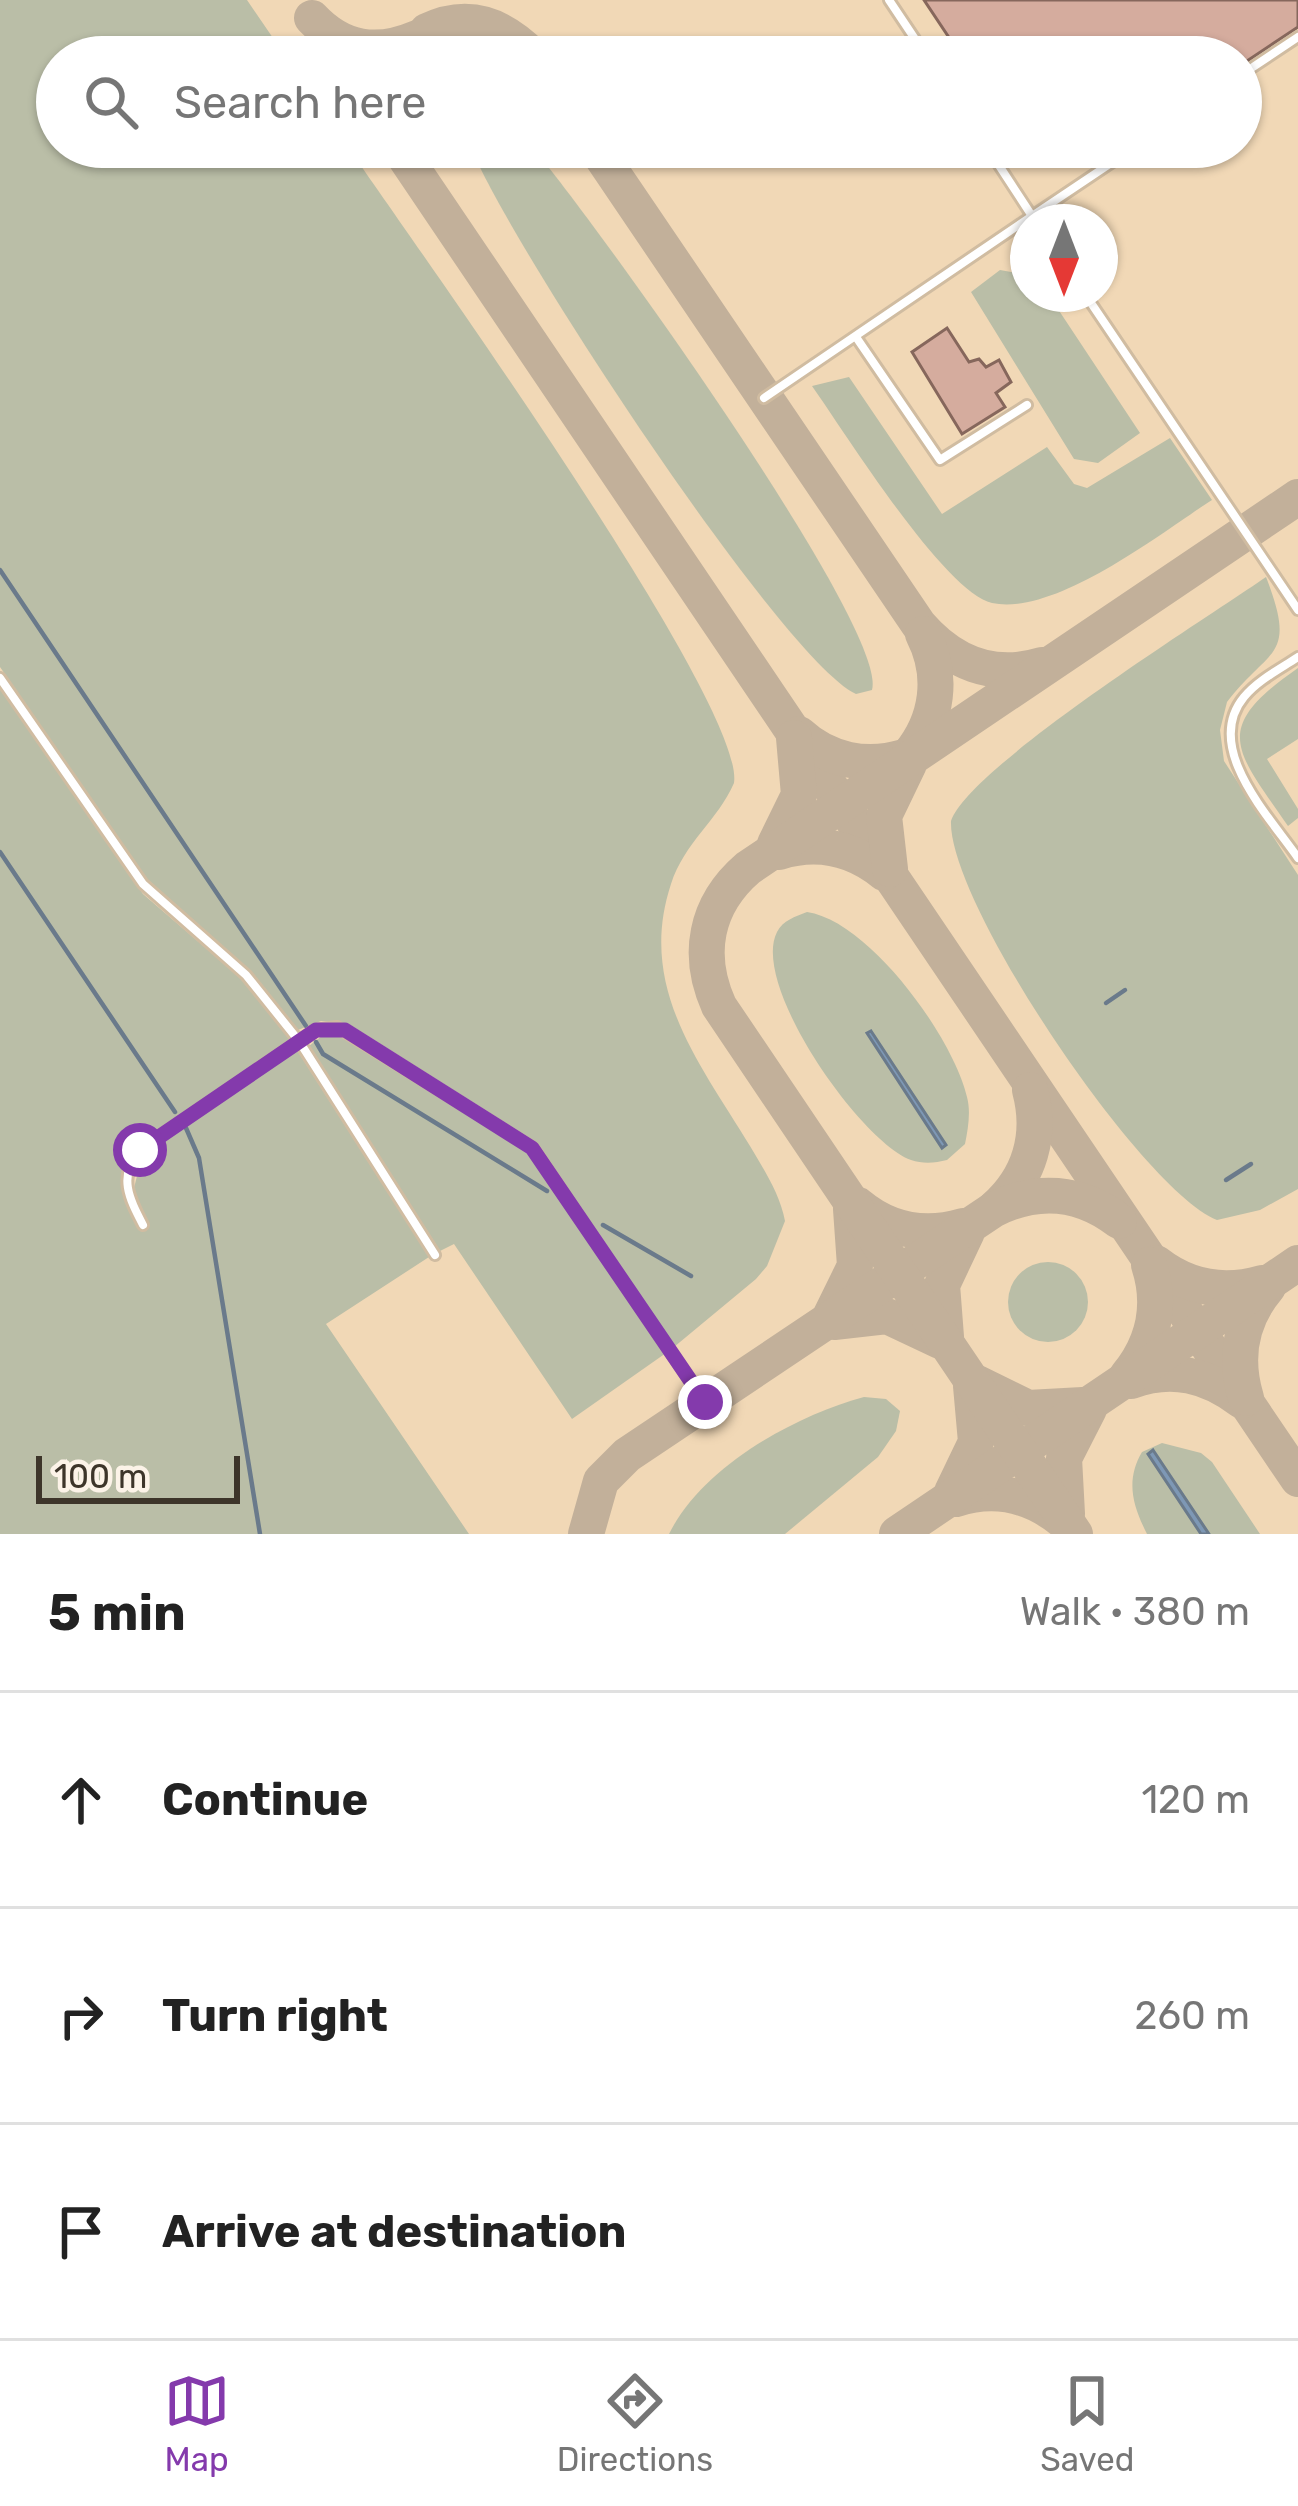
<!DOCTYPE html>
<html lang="en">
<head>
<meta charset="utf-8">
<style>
  body { margin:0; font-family:Rubik,sans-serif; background:#f6f6f6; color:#222 }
  .compass { position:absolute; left:1010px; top:204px; width:108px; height:108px; border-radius:50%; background:#fff; box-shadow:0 3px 9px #0004; rotate:180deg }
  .scale { position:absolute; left:36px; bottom:30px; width:204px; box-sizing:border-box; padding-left:12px; border:6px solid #3d352a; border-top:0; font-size:33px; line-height:42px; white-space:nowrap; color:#3d352a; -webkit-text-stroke:9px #fcf3e8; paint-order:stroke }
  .stop { position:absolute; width:36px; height:36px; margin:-27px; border:9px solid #843aac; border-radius:50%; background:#fff }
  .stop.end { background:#843aac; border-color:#fff; box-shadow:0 3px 12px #0008 }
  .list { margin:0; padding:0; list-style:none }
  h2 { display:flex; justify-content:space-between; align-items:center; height:156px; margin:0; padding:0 48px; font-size:51px }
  h2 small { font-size:39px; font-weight:400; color:#767676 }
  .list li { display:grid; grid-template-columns:78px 1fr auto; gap:36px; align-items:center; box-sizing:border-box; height:216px; padding:0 48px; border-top:3px solid #e0e0e0 }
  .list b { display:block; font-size:45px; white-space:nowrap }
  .list em { font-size:39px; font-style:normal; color:#767676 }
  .icon { flex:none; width:66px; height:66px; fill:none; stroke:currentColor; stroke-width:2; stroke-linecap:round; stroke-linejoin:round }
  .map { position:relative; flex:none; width:1298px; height:1534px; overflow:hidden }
  .search { position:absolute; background:#fff; box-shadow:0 3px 9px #0004; left:36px; right:36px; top:36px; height:132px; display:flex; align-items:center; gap:30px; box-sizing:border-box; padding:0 42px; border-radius:66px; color:#767676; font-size:45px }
  .sheet { height:804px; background:#fff }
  nav { display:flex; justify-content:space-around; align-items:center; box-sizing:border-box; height:168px; border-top:3px solid #e0e0e0; background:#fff; font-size:33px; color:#767676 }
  nav a { display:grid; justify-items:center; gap:6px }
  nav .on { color:#843aac }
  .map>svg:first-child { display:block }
</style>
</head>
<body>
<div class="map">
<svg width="1298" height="1534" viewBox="0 0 1298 1534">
  <rect width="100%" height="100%" fill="#f9e4c8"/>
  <!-- built -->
  <path fill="#f1d8b6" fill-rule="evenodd" d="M0,0H1298V1534H0ZM57,57H1241V147H57ZM1028,222H1100V294H1028Z"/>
  <!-- green -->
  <g fill="#babea7">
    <path d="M0,0H247L286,57H57V147H348C411,240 746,703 734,783C718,820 684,843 671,884C637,987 699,1062 750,1146C764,1170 780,1194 785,1221L767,1266L756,1279L674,1347L533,1140L349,1024L321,1021L298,1030L244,966L146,878L0,667Z"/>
    <path d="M471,147H532C588,212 889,628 872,690L856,694C782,660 504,235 471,147Z"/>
    <polygon points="1000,270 1028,275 1028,294 1048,294 1140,433 1098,463 1074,459 971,292"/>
    <path d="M849,377L942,514L1047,447L1074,484L1087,488L1170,438L1212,500C1159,534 1056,616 992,603C944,592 844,431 812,386Z"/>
    <path d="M1266,577C1298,659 1269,647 1227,702L1220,730L1224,761L1298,875V1189L1260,1210L1217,1220C1142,1190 948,903 951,821C970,766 1207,618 1266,577Z"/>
    <path d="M1298,668V739L1267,759L1298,809V818L1288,826C1235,749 1210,729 1298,668Z"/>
    <path d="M0,689L143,894L244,981L292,1042L133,1148C115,1180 123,1199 141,1229L149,1225L133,1192L142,1156L297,1050L429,1257L326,1324L469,1534H0Z"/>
    <path d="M807,912C869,921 953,1037 967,1097C971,1112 968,1129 965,1144L947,1160C935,1163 923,1164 911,1160C861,1142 750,985 777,932C783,920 795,917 807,912Z"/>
    <polygon points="327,1032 350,1038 525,1149 666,1353 572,1419 454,1244 440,1251 309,1046"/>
    <circle cx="1048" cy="1302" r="40"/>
    <path d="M864,1397L886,1399L900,1411L896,1431L878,1457L785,1534H669C702,1467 794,1416 864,1397Z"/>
    <path d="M1162,1443L1201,1453L1212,1462L1260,1534H1209L1153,1451L1148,1455L1201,1534H1147C1133,1506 1125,1481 1142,1452Z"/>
  </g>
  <!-- water -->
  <g fill="#7e98b5" stroke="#6a7a8b" stroke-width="3">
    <polygon points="871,1031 946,1145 942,1148 867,1033"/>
    <polygon points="1153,1450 1209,1534 1201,1534 1148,1454"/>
  </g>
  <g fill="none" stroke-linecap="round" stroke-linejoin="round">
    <!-- stream -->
    <g stroke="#6a7a8b" stroke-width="4.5">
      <polyline points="0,570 306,1026"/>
      <polyline points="0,852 175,1112"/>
      <polyline points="1106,1003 1125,990"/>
      <polyline points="316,1042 323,1054 547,1191"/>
      <polyline points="186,1128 199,1158 260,1534"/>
      <polyline points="1226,1180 1251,1164"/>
      <polyline points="603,1225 691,1276"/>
    </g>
    <!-- taxiway -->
    <g stroke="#c2b09a" stroke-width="36">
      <path d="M312,18C342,50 377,55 417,38"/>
      <path d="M427,31C469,11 502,25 533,56"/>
      <polyline points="398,147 1298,1479"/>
      <path d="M595,147L919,625C951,662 993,680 1042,665"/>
      <path d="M799,734C828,761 867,768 904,757"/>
      <path d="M909,755C938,720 944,675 923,634"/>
      <polyline points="775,844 799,795 794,738"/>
      <path d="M779,852C818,840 853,848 884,873"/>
      <polyline points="890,869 884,816 909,764"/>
      <path d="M858,1205C888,1230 925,1237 963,1226"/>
      <path d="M995,1208C1030,1177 1042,1135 1030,1090"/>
      <path d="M1156,1263C1188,1288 1224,1294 1262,1283"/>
      <polyline points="831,1315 855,1266 851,1209"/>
      <polyline points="834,1322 887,1316 940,1341"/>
      <polyline points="946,1337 942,1285 967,1232"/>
      <path d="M1127,1376C1154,1343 1162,1305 1149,1265"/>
      <path d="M1131,1381C1172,1366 1208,1375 1242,1401"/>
      <polyline points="977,1383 1028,1408 1083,1405"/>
      <path d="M1246,1398C1234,1358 1240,1320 1268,1287"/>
      <polyline points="952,1492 976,1442 971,1386"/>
      <path d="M956,1499C994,1487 1031,1495 1062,1520"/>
      <polyline points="1067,1514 1064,1458 1089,1409"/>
      <path d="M586,1534L601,1481L627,1455L993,1210C1036,1188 1080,1191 1119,1221"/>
      <polyline points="897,1534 1298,1263"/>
      <path d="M1075,1534L719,1006C696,955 705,905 748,868L1298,497"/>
    </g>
  </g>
  <!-- building -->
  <g fill="#d5ac9e" stroke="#86675c" stroke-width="3">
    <polygon points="924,0 1298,0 1298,27 1241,65 1241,57 962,57"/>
    <polygon points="947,328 969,362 979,359 986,367 999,360 1011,382 996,393 1005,407 962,434 912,352"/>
  </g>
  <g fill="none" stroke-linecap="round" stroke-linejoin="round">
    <defs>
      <g id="lane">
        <polyline points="889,0 927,57"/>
        <polyline points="1241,75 1298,37"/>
        <polyline points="987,147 1032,216 1135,147"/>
        <polyline points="1085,294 1298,610"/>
        <polyline points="856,337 940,460 1027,405"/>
        <polyline points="764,398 1032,216 1037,222"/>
        <path d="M1298,657C1280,669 1258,680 1244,697C1202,748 1270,817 1298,858"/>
        <polyline points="0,678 143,884 246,975 299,1041 435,1255"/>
        <path d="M143,1225C129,1198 118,1177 139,1150L315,1030L337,1027L533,1148L705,1403"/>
      </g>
    </defs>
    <!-- lane casing -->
    <use href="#lane" stroke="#d0bca1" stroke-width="14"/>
    <!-- lane -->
    <use href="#lane" stroke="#fff" stroke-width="8"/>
  </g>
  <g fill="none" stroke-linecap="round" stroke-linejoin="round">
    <!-- route -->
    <polyline stroke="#843aac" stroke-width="15" points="140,1150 316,1030 345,1030 532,1148 705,1402"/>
  </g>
</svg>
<svg class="compass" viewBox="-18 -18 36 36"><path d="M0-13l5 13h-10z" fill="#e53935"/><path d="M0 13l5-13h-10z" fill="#767676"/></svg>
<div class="scale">100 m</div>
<div class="stop" style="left:140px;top:1150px"></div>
<div class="stop end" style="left:705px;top:1402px"></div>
<div class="search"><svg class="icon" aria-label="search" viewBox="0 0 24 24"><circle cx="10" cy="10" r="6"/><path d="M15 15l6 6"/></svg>Search here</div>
</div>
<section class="sheet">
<h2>5 min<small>Walk · 380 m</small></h2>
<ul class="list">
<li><svg class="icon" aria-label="ahead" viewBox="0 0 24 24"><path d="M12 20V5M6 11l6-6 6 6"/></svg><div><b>Continue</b></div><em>120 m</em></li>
<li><svg class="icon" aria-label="right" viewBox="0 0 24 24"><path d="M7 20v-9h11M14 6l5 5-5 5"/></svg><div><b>Turn right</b></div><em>260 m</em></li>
<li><svg class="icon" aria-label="arrive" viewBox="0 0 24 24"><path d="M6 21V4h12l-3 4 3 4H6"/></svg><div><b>Arrive at destination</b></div></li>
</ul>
</section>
<nav>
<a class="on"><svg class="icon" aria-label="map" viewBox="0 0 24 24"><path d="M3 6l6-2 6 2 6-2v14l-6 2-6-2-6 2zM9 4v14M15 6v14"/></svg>Map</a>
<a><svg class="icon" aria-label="directions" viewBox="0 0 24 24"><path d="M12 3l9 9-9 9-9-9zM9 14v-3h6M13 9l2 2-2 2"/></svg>Directions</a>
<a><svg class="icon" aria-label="saved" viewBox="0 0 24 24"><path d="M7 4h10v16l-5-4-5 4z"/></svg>Saved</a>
</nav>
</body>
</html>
